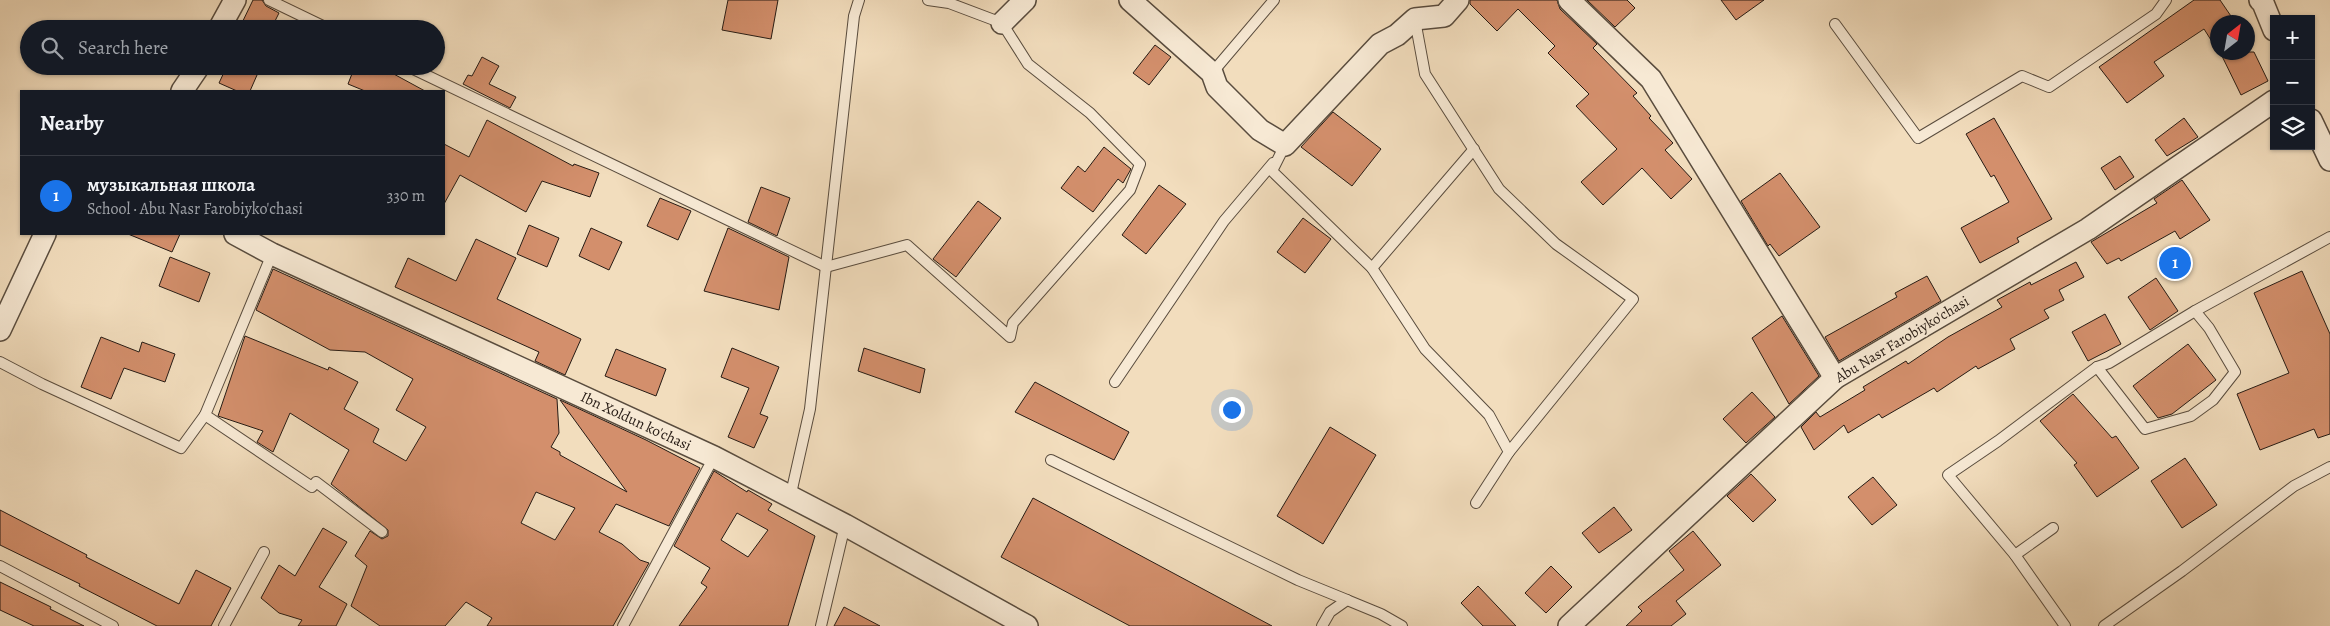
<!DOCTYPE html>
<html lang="en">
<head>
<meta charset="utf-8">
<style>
  body { margin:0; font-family:Alegreya,serif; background:#242831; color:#f1f3f6 }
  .controls { position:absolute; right:15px; top:15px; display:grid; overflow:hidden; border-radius:0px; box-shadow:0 1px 4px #0004 }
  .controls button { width:45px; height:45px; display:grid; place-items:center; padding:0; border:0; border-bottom:1px solid #363941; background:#171b24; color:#f1f3f6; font:25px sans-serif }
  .compass { position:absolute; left:2210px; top:15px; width:45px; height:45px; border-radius:50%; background:#171b24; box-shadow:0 1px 4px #0004; rotate:31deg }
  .you { position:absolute; left:1231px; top:409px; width:18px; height:18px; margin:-12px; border:4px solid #fff; border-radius:50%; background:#1a73e8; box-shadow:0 0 0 8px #1a73e833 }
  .badge { display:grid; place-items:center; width:32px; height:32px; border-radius:50%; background:#1a73e8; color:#fff; font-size:16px; font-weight:700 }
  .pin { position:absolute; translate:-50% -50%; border:2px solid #fff; box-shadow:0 1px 5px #0006 }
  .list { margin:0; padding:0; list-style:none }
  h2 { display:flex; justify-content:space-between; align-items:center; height:65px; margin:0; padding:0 20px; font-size:21px }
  h2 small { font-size:16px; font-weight:400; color:#9ea1a6 }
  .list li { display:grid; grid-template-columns:32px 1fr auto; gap:15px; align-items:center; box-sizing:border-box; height:80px; padding:0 20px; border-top:1px solid #363941 }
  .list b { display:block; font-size:19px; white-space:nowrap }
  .list p { margin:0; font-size:16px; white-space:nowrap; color:#9ea1a6 }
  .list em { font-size:16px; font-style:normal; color:#9ea1a6 }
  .icon { flex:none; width:28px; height:28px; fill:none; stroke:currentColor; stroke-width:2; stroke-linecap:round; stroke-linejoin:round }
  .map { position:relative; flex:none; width:2330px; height:626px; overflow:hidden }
  .search { position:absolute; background:#171b24; box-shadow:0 1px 4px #0004; left:20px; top:20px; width:425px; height:55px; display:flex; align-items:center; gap:12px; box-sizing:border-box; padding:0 18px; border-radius:28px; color:#9ea1a6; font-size:19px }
  .panel { position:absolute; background:#171b24; box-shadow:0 1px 4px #0004; left:20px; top:90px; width:425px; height:145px; border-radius:0px }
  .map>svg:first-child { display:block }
</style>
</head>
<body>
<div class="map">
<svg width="2330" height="626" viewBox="0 0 2330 626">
  <rect width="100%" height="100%" fill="#f2ddbd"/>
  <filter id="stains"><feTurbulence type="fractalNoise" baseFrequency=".004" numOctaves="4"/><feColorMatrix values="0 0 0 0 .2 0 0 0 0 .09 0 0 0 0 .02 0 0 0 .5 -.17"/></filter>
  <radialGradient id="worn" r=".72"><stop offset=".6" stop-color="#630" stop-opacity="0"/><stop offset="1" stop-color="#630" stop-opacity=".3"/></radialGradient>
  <!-- building -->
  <g fill="#d38f6c" stroke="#261b14" fill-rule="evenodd">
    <polygon points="253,0 262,0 266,6 279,13 271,29 239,29"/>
    <polygon points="728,0 778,0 771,39 722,30"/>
    <polygon points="1470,0 1557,0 1560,9 1597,44 1593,48 1637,93 1633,96 1651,116 1649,118 1673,143 1665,150 1692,179 1671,199 1642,168 1603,205 1581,182 1617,149 1576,106 1589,94 1548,53 1555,46 1518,9 1497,31 1470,4"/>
    <polygon points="1587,0 1627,0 1635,8 1615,27"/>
    <polygon points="1721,0 1764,0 1736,20"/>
    <polygon points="2194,0 2220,0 2235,22 2218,22 2218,51 2204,29 2154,62 2164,76 2127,103 2099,67"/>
    <polygon points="1155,45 1171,57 1149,85 1133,73"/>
    <polygon points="2220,52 2254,52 2268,81 2241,95"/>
    <polygon points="482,57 499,66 489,84 516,97 510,108 463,84 468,75 472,76"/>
    <polygon points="227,66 261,66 250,91 237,91 219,83"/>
    <polygon points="355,66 379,66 425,91 365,91 348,84"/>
    <polygon points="1333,112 1381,149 1352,186 1301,147"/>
    <polygon points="1994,118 2052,219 2017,238 2019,242 1980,263 1961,228 2009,202 1994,175 1991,177 1966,134"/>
    <polygon points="2184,118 2198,137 2167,156 2155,140"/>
    <polygon points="487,120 573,166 574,164 599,173 590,197 542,181 526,212 460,175 444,204 444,144 469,157"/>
    <polygon points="1104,147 1131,169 1123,183 1118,179 1093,212 1061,188 1078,166 1085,172"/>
    <polygon points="2120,156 2134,177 2115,190 2101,168"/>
    <polygon points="1780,173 1820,227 1779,256 1770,244 1768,246 1741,201"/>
    <polygon points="2182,180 2210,220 2180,239 2175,231 2121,261 2119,258 2107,264 2091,242 2157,203 2154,199"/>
    <polygon points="1159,185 1186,204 1146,254 1122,235"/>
    <polygon points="761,187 790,198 777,236 748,222"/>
    <polygon points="660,198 691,211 678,240 647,226"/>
    <polygon points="978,201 1001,218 956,277 933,259"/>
    <polygon points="1303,218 1331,239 1305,273 1277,252"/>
    <polygon points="529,225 559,238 547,267 517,254"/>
    <polygon points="591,228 622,242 609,270 579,256"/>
    <polygon points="728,228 789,257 779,310 704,291"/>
    <polygon points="128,234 180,234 172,252"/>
    <polygon points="476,239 516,258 497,299 581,339 565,375 535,361 539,352 395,287 408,258 456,281"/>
    <polygon points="170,257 210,273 199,302 159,286"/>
    <polygon points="2076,262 2084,277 2059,290 2064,300 2044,310 2049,318 2010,339 2015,349 1978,369 1976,366 1937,392 1934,388 1882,418 1879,414 1848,433 1844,425 1814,450 1801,427 1816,412 1820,417 1865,390 1863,387 1906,361 1908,364 1948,337 2002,307 1997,300 2030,282 2031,285"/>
    <path d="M273,269L557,399L559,433L551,447L560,452V455L627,492L560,400L646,440L700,468L669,526L616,504L599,532L622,544L640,560L649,563L613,626H487L492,618L466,602L445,626H380L351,606L367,566L355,556L370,531L382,539L388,536V530L331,484L349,450L290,413L273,452L257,442L263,431L218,416L245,336L328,370L329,367L358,382L344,409L379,429L373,442L406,461L426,427L396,410L413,379L365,352L330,350L256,310ZM536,492L575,508L555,540L521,523Z"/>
    <polygon points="2302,271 2330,334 2330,434 2318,438 2314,429 2260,450 2237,394 2289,373 2254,293"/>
    <polygon points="1927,276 1941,301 1839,361 1825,337 1897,297 1895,293"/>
    <polygon points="2156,278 2178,311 2150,330 2128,297"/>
    <polygon points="2105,314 2121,344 2088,361 2072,332"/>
    <polygon points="1782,316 1819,376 1789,404 1752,338"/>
    <polygon points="101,337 139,352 142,342 175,354 165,382 124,368 111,399 81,387"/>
    <polygon points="2188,344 2216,380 2172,414 2158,418 2133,386"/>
    <polygon points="732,348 779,367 760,414 768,417 754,448 728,437 749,388 721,377"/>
    <polygon points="864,348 925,369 920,393 858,371"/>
    <polygon points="616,349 666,369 656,396 605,376"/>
    <polygon points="1035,382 1129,432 1114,460 1015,412"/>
    <polygon points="1752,392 1775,417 1746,443 1723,419"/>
    <polygon points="2073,394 2112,438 2116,436 2139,468 2097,497 2074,465 2077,463 2040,421"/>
    <polygon points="1330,427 1376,455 1323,544 1277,516"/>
    <polygon points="2185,458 2217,505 2182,528 2151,481"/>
    <path d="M714,471L747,492L748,490L772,504L768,510L815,536L788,626H679L707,587L701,583L710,568L674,546ZM737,513L768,530L748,557L721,540Z"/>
    <polygon points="1751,474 1776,500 1753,522 1727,496"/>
    <polygon points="1873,477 1897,505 1872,525 1848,497"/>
    <polygon points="1033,498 1272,626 1130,626 1001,557"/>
    <polygon points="1614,507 1632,530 1599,553 1582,533"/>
    <polygon points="0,510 87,555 86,557 179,604 196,570 231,588 211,626 157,626 79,586 80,584 0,545"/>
    <polygon points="323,528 347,542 319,587 347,604 336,626 298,626 302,620 279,613 261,598 279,565 295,576"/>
    <polygon points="1693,531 1721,565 1676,601 1686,614 1671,626 1626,626 1642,611 1638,607 1684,570 1669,551"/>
    <polygon points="1551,566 1572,587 1546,613 1525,593"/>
    <polygon points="0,582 51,607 50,609 84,626 34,626 0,610"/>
    <polygon points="1478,586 1516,626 1483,626 1461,603"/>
    <polygon points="844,607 880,626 834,626"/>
  </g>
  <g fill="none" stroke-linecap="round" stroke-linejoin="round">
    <defs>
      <g id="lane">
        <polyline points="269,0 329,29"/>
        <polyline points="1415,20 1425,74 1499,189 1556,244 1633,299 1509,452"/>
        <polyline points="1835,24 1918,138 2022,76 2049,87 2156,14 2166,0"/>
        <polyline points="407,66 826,267 907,245 1010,337 1013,323 1130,190 1140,164 1090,113 1028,64 1002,23 949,3 928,0"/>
        <polyline points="1212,73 1274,0"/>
        <polyline points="1285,145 1272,171 1372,268 1474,149"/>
        <polyline points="272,254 205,415 312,487 316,482 382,532"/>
        <polyline points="1372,268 1425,349 1489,415 1509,452 1476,503"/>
        <polyline points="0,362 42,384 181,448 205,415"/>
        <polyline points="2097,367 2145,429 2191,416 2213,400 2235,372 2209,328 2195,311"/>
        <polyline points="1115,382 1224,221 1273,163"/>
        <polyline points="1051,460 1298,580 1347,600"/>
        <polyline points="790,498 810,409 854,16 859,0"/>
        <polyline points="2015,555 2053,528"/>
        <polyline points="0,566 113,626"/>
        <polyline points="224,626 264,552"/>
        <polyline points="623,626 714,457"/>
        <polyline points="821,626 845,525"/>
        <polyline points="1322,626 1330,612 1347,600 1381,614 1402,626"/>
        <polyline points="2065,626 2015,555 1948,475 1998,441 2097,367 2109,363 2195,311 2330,237"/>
        <polyline points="2104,626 2182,571 2294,486 2330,467"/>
      </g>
      <g id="street">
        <polyline points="1130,0 1212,73 1217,87 1260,130 1285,145 1380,44 1397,35 1415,19 1444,16 1458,0"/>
        <polyline points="1569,0 1651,79 1835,378"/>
        <polyline points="2260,0 2263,3 2274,30"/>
        <polyline points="1002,23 1025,0"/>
        <polyline points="219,29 235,0"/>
        <polyline points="182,91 199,66"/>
        <polyline points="2311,120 2330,160"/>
        <polyline points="235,234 272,254 714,457 845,525 1027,626"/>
        <polyline points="0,330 45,234"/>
        <polyline points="1569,626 1835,378 2088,229 2274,101"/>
      </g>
    </defs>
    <!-- lane casing -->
    <use href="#lane" stroke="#594c3e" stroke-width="12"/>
    <!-- street casing -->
    <use href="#street" stroke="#594c3e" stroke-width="24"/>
    <!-- lane -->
    <use href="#lane" stroke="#f7e9d4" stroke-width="10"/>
    <!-- street -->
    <use href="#street" stroke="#f7e9d4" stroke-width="21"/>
  </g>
  <g text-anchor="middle" stroke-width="4" stroke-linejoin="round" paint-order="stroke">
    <!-- street labels -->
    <g font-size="15" fill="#261b14" stroke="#f7e9d4">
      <text transform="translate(1902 339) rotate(-31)" y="5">Abu Nasr Farobiyko'chasi</text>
      <text transform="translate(636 421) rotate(25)" y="5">Ibn Xoldun ko'chasi</text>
    </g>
  </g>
  <rect width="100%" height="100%" filter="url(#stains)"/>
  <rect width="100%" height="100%" fill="url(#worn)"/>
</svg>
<div class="controls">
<button>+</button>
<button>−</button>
<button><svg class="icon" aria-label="layers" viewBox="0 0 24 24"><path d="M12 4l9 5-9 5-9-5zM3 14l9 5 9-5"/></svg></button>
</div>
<svg class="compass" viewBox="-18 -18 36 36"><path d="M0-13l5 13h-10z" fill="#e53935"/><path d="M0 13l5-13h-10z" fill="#9ea1a6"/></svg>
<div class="you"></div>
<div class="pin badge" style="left:2175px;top:263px">1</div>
<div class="search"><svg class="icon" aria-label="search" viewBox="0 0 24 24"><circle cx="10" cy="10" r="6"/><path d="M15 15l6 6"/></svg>Search here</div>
<section class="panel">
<h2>Nearby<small></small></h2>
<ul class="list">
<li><span class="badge">1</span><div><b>музыкальная школа</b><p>School · Abu Nasr Farobiyko'chasi</p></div><em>330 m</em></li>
</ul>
</section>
</div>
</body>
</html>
